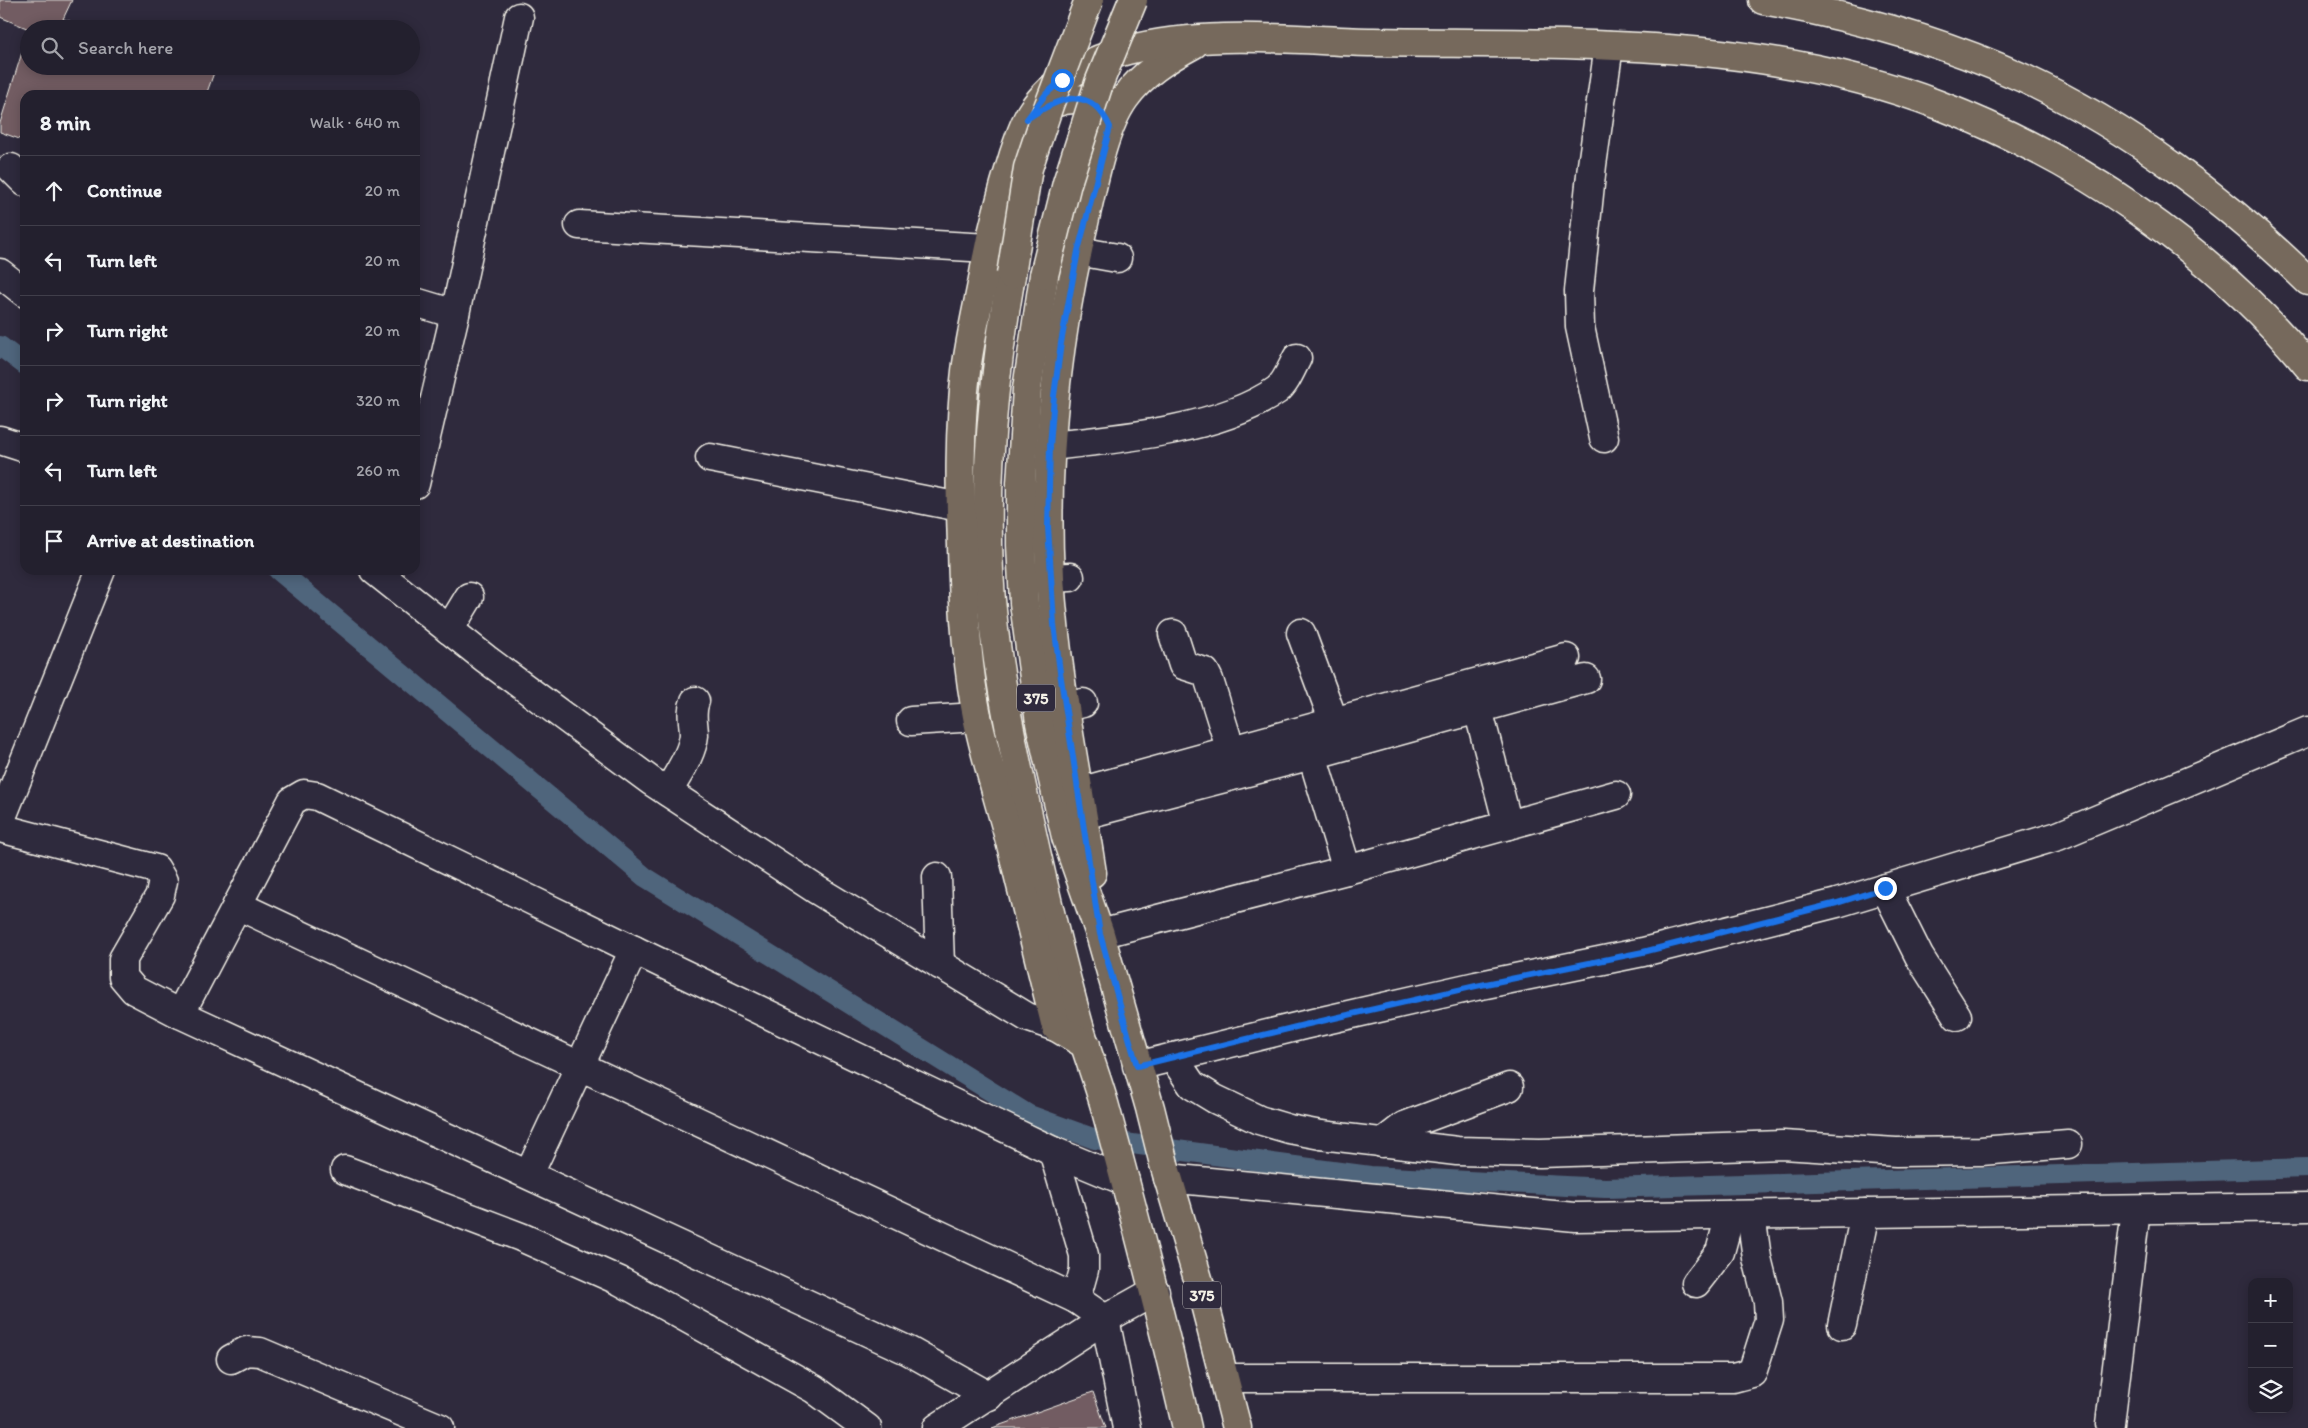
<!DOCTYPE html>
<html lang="en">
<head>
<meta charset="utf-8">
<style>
  body { margin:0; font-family:Itim,sans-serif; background:#2b2836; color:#f1f3f6 }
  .controls { position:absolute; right:15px; bottom:15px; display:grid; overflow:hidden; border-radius:10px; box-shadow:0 2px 12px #0003 }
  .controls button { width:45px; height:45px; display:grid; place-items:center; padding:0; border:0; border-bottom:1px solid #403e4a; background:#23202e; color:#f1f3f6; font:25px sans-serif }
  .stop { position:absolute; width:15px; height:15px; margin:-11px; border:4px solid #1a73e8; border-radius:50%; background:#fff }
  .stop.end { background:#1a73e8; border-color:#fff; box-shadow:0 1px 5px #0008 }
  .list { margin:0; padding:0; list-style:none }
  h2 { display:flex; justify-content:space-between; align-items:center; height:65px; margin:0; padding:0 20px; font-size:21px }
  h2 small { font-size:16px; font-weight:400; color:#a3a3aa }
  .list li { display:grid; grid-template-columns:32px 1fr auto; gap:15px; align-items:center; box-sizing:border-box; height:70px; padding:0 20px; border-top:1px solid #403e4a }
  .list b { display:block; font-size:19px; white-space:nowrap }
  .list em { font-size:16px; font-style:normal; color:#a3a3aa }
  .icon { flex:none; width:28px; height:28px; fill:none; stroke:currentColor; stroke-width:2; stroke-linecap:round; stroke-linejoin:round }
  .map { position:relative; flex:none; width:2308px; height:1428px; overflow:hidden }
  .search { position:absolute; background:#23202e; box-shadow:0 2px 12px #0003; left:20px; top:20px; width:400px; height:55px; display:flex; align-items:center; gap:12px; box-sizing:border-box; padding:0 18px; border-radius:28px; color:#a3a3aa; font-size:19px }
  .panel { position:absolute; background:#23202e; box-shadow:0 2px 12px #0003; left:20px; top:90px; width:400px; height:485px; border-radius:15px }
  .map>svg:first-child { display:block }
</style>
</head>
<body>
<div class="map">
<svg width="2308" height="1428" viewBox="0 0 2308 1428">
  <rect width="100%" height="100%" fill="#2f2a3d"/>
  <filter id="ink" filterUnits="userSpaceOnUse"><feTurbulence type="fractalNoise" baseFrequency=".02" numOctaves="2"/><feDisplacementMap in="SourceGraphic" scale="10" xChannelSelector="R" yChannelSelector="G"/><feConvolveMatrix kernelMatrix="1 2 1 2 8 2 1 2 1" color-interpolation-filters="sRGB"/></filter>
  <g filter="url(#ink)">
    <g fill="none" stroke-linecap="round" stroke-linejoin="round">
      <!-- canal -->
      <g stroke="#50657c" stroke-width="20">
        <polyline points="0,346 25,365"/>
        <polyline points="278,570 645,877 1029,1115 1095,1139 1370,1176 1605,1188 2308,1168"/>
      </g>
    </g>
    <!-- building -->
    <g fill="#725b62" stroke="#f4f1e8">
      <polygon points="0,0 72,0 63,19 94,29 29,29 0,17"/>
      <polygon points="29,30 29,66 216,67 206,95 25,95 25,141 0,132 0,123"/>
      <polygon points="1093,1392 1106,1428 992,1428"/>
    </g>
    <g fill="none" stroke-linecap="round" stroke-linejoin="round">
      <defs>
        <g id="minor">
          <polyline points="11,168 25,182"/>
          <polyline points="579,225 989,248"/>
          <polyline points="1078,251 1117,258"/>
          <polyline points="0,273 25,293"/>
          <polyline points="415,302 455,314"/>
          <polyline points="1604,438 1580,327 1579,291 1592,165 1609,46"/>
          <polyline points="0,440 25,448"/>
          <path d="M1050,446C1117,439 1221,430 1277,390C1286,383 1292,367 1297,358"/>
          <polyline points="710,458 960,507"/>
          <polyline points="415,484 455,314 519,17"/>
          <polyline points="374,570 486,659 651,781 817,890 1027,1017 1056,1027"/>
          <polyline points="1050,578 1070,577"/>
          <polyline points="449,630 469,597"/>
          <polyline points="1301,633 1334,722"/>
          <polyline points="1173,634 1183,665 1205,672 1209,680 1231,751"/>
          <polyline points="1066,707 1083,703"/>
          <polyline points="1478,709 1508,825"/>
          <polyline points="911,721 977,717"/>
          <polyline points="1312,755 1347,870"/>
          <path d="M668,792C677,775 692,755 694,735C694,723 690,713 695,701"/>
          <polyline points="1079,792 1566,658"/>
          <polyline points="1083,815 1312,755 1586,679"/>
          <polyline points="0,822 101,570"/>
          <polyline points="0,828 156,869 163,881 160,895 123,959 123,977 134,990 180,1014"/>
          <polyline points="937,877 940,965"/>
          <polyline points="1885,888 1919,956 1957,1016"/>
          <polyline points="237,905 1076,1299 1105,1319 1127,1428"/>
          <polyline points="1100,934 1347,870 1616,795"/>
          <polyline points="1173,1057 1192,1085 1215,1099 1259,1120 1289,1129 1321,1135 1457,1151 1540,1153 1783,1145 1896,1152 1981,1151 2068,1144"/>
          <polyline points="1137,1066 1304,1025 1476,986 1643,952 1837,903 2058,836 2308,731"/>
          <polyline points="1382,1143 1404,1126 1509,1087"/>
          <polyline points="1053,1151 1084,1255 1084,1270 1076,1299"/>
          <polyline points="345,1170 521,1237 620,1281 814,1389 867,1428"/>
          <polyline points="529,1174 634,950"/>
          <polyline points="1168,1178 1575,1217 2308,1207"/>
          <polyline points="1696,1283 1720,1252 1730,1215"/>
          <polyline points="1842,1325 1865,1213"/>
          <polyline points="231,1359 246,1351 260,1352 440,1428"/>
          <polyline points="1224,1378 1733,1378 1752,1373 1769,1320 1768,1302 1757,1258 1751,1215"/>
          <polyline points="989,1396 909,1351 180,1014 292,801 304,794 317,796 634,950 1053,1151 1125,1181"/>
          <polyline points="2110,1424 2136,1210"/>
          <polyline points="937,1428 1105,1319 1155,1291"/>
        </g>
        <g id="major">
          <path d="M1036,113C1059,97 1092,89 1107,121"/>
          <path d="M1011,275C994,373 984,470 989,570C993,653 1010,734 1028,815C1043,884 1059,954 1078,1022C1086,1051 1097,1078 1105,1107C1134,1213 1162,1320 1187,1428"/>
          <polyline points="1044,275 1027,389 1021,483 1021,545 1024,603 1040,723 1066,837 1100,934 1150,1108 1164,1164 1201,1289 1237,1428"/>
          <path d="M1092,873C1077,775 1056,676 1050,577C1044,462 1056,347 1081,236C1091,195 1101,131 1125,98C1142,74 1168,58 1194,44"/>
          <path d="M1086,1045L1056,1027C1041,966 1026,906 1011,845C1000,804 987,763 978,721C966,664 963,604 962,546C960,488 959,430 966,371C970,340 977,310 983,279C990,237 1001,195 1014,154C1019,140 1023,124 1032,111C1053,79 1091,59 1128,50C1203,30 1296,40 1373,42C1563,45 1759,35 1939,105C2081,160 2211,249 2308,366"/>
        </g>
        <path id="highway" d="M1763,0C1852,16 1940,40 2023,78C2128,127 2226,200 2308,281"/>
      </defs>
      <!-- minor casing -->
      <use href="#minor" stroke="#f4f1e8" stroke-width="31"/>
      <!-- major casing -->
      <use href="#major" stroke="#f4f1e8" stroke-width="31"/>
      <!-- highway casing -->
      <use href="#highway" stroke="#f4f1e8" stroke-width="31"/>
      <!-- minor -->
      <use href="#minor" stroke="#2f2a3d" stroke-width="28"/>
      <!-- major -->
      <use href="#major" stroke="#76695c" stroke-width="28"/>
      <!-- highway -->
      <use href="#highway" stroke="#76695c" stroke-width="28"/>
      <defs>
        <g id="major-bridge">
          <polyline points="1011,275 1028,168 1049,105 1089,0"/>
          <polyline points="1044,275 1067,183 1099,83 1133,0"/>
        </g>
      </defs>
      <!-- major-bridge casing -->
      <use href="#major-bridge" stroke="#f4f1e8" stroke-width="31" stroke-linecap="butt"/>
      <!-- major-bridge -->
      <use href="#major-bridge" stroke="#76695c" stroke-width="28"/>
    </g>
  </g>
  <g fill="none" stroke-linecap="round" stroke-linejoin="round" filter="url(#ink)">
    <!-- route -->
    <path stroke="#1a73e8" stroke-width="6" d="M1062,80L1046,94L1027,119C1058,98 1090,83 1110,127L1078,251L1061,343L1054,396L1050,446L1048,527L1054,624L1060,672L1100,934L1137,1066L1304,1025L1476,986L1643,952L1837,903L1885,888"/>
  </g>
  <g text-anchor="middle" stroke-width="4" stroke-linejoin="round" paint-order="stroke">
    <!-- shield labels -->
    <g fill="#2f2a3d" stroke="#b9b5b5" stroke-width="1">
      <rect x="1017" y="684.5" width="38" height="27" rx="4"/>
      <rect x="1183" y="1281.5" width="38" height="27" rx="4"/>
    </g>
    <g font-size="16" font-weight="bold" fill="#f4f1e8">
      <text x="1036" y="704">375</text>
      <text x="1202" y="1301">375</text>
    </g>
  </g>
</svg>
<div class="controls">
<button>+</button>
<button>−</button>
<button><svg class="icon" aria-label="layers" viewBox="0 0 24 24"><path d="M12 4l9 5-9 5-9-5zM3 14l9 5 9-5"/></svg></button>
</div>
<div class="stop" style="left:1062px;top:80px"></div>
<div class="stop end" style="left:1885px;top:888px"></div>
<div class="search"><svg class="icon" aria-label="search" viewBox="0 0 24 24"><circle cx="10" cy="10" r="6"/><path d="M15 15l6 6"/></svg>Search here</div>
<section class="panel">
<h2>8 min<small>Walk · 640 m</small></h2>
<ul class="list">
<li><svg class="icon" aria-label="ahead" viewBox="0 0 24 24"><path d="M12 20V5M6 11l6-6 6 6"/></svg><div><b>Continue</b></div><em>20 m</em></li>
<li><svg class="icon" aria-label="left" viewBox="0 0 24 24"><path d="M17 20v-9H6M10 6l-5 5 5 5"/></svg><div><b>Turn left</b></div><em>20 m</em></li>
<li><svg class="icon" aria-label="right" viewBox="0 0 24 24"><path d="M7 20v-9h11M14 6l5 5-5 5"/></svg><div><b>Turn right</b></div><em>20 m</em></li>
<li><svg class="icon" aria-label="right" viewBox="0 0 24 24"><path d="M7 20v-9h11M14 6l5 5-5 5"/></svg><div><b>Turn right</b></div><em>320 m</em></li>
<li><svg class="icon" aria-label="left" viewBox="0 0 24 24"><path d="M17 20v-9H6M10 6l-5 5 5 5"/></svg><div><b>Turn left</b></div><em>260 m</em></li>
<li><svg class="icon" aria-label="arrive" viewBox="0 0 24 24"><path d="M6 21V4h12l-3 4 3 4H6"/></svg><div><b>Arrive at destination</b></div></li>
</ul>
</section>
</div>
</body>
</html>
